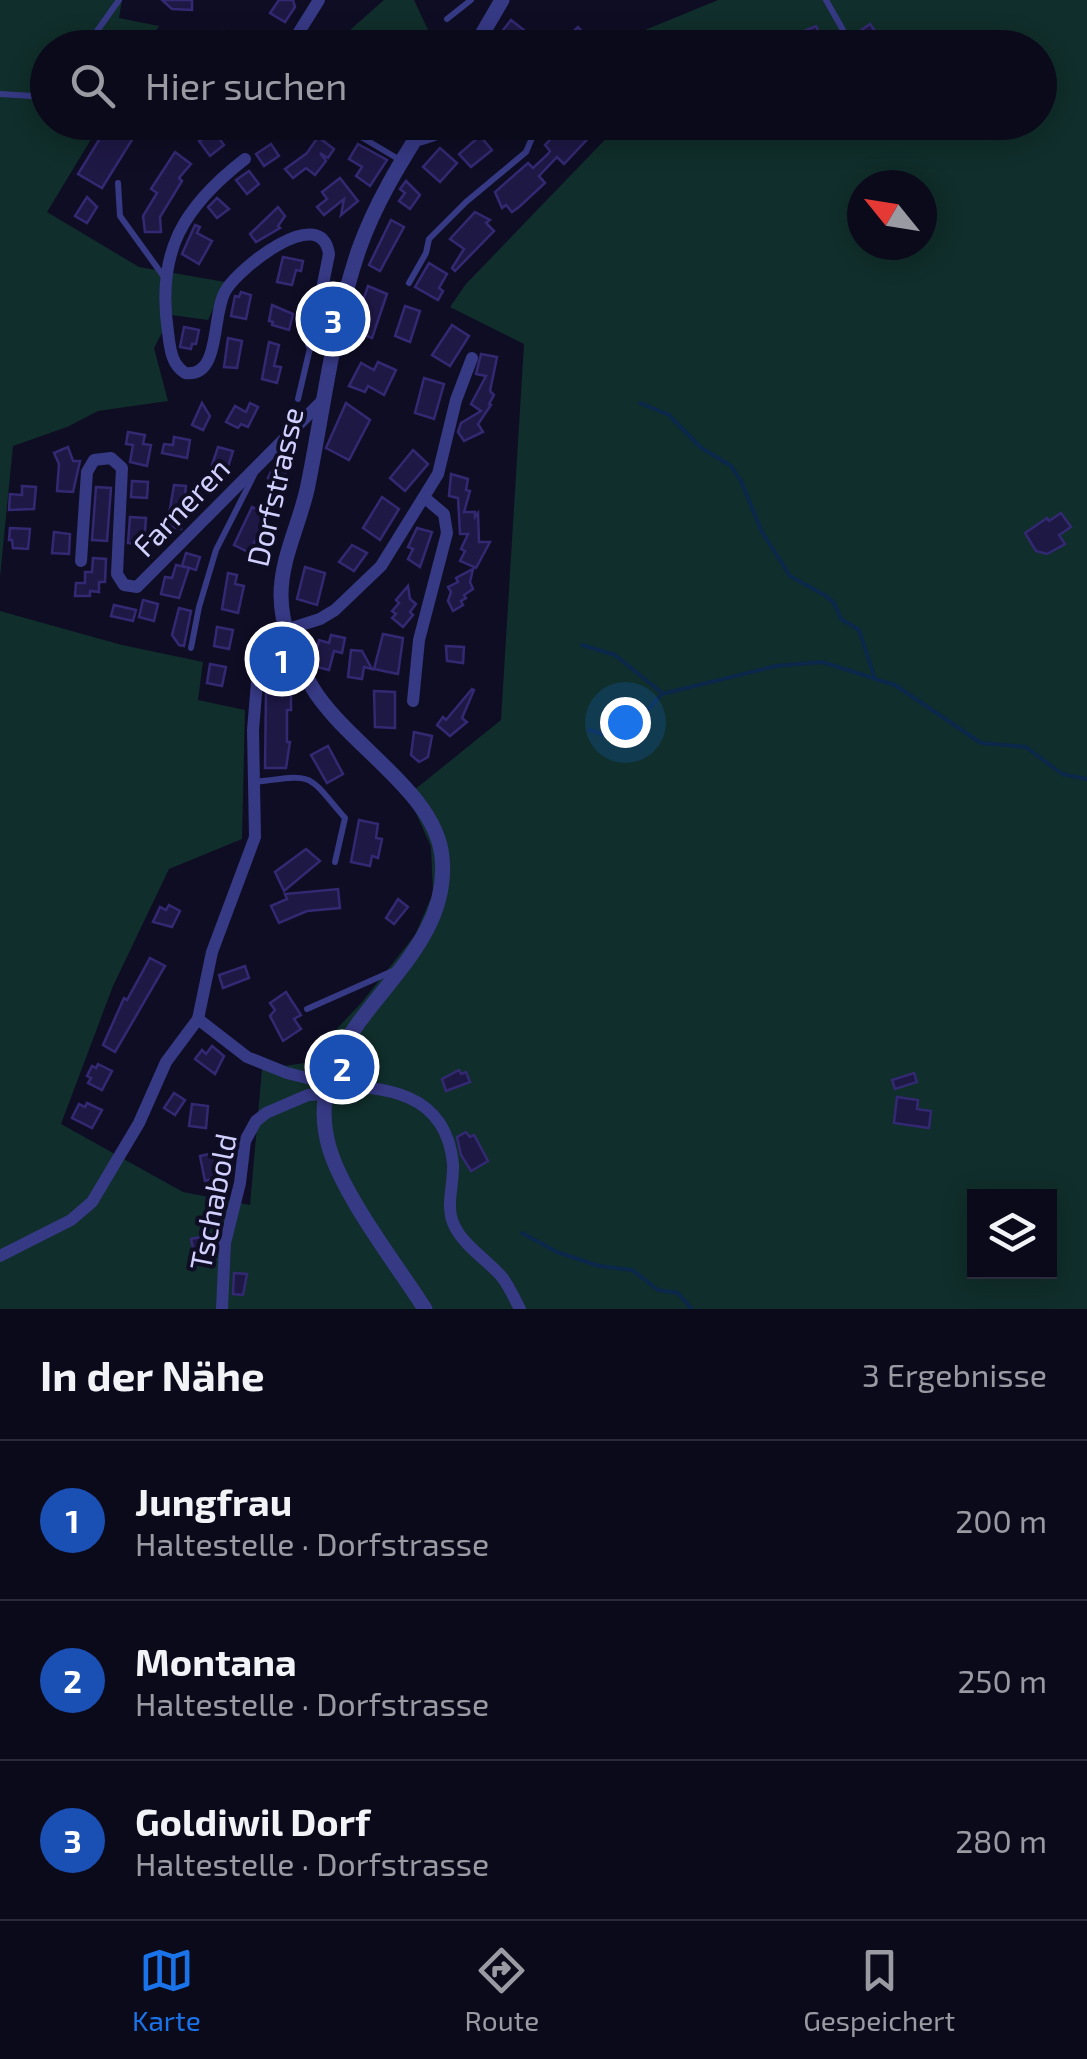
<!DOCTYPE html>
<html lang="de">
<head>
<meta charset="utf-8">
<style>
  body { margin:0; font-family:"Exo 2",sans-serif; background:#191828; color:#f1f3f6 }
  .controls { position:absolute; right:30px; bottom:30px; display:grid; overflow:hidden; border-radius:0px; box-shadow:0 5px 25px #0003 }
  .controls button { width:90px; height:90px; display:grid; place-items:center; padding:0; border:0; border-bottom:2px solid #2b2b3a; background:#0b0a1b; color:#f1f3f6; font:50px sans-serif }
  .compass { position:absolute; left:847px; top:170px; width:90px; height:90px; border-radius:50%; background:#0b0a1b; box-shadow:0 5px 25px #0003; rotate:300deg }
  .you { position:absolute; left:625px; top:722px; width:35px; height:35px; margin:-25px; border:8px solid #fff; border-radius:50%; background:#1a73e8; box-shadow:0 0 0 15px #1a73e833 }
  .badge { display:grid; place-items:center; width:65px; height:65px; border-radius:50%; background:#1a73e8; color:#fff; font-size:32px; font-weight:700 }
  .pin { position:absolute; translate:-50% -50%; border:5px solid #fff; box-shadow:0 2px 10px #0006 }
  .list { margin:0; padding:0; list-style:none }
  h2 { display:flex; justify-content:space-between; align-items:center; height:130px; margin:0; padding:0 40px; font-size:42px }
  h2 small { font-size:32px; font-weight:400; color:#9a9aa3 }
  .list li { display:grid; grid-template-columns:65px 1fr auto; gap:30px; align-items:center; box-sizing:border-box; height:160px; padding:0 40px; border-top:2px solid #2b2b3a }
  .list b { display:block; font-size:38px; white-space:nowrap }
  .list p { margin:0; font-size:32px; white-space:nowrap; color:#9a9aa3 }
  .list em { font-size:32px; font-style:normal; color:#9a9aa3 }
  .icon { flex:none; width:55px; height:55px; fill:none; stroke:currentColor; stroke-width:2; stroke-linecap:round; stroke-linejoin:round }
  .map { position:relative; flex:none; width:1087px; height:1309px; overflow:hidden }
  .search { position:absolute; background:#0b0a1b; box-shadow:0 5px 25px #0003; left:30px; right:30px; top:30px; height:110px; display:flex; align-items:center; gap:25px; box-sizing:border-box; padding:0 35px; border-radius:55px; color:#9a9aa3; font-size:38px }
  .sheet { height:610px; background:#0b0a1b }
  nav { display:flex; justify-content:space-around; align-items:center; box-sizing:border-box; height:140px; border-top:2px solid #2b2b3a; background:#0b0a1b; font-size:28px; color:#9a9aa3 }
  nav a { display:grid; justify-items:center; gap:5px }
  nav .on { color:#1a73e8 }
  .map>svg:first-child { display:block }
</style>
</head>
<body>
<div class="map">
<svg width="1087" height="1309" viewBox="0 0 1087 1309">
  <rect width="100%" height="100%" fill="#0f0d24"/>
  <!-- green -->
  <g fill="#102e2b" fill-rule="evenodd">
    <polygon points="0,0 122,0 119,18 159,26 146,47 48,48 48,122 101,123 47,212 139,267 225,282 208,320 171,315 154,348 168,401 98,411 67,427 13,446 0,577"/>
    <polygon points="384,0 414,0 436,47 352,47 341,38"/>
    <path d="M718,0H1087V1309H0V611L122,645L203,662L198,700L245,710L242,839L169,869L113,986L61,1124L183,1192L250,1205L262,1069L305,1063L362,1002L415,935L433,893L431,847L408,795L501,720L524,344L450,307L466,284L621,123L1040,122V48L644,47L645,30ZM862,185H922V245H862ZM974,1196H1050V1272H974Z"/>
  </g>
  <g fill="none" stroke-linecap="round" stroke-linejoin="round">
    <!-- stream -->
    <g stroke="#0b274a" stroke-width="4">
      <polyline points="640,403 669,415 700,447 731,466 741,481 762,532 790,576 826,596 834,603 841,619 859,630 875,679 895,685 981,743 1026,747 1062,774 1087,779"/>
      <polyline points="582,645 615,655 662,693"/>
      <polyline points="590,730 608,736 639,719 662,694 776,666 822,662 873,678"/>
      <polyline points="522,1233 557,1252 599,1266 632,1270 658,1290 678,1293 692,1309"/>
    </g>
  </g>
  <!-- building -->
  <g fill="#1e1845" stroke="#332972" stroke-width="2.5">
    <polygon points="162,0 192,0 192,10 172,9"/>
    <polygon points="279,0 293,0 295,7 285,22 270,13"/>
    <polygon points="511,20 529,34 512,48 489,48"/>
    <polygon points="870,24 887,48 865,48 862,43 856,47 850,38"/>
    <polygon points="816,26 820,35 793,48 763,48"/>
    <polygon points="578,27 590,40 582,48 556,48"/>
    <polygon points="224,31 225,45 195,48 198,32"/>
    <polygon points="110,122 143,122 102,188 78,174"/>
    <polygon points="567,122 585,122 595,131 564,164 557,157 539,176 545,183 519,207 512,212 506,205 502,208 495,192 528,163 533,168 548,154 550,151 545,145"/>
    <polygon points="215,133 224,145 210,156 199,141"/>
    <polygon points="480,136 492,150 471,167 459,154"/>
    <polygon points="318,137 334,149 328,158 320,153 326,161 315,175 306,168 293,178 285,169 307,153"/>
    <polygon points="271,144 279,156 264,166 256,154"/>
    <polygon points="358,144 387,160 370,186 356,176 362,167 349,159"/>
    <polygon points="440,148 457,163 440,182 423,167"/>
    <polygon points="175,152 191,164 179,178 182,181 160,217 161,232 145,232 143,216 157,193 151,189"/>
    <polygon points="249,171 259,184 247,194 236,180"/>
    <polygon points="340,178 358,201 341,215 344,199 324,215 317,207 327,199 322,192"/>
    <polygon points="406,181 420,195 410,209 399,201 405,193 400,189"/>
    <polygon points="87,197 97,207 87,223 75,216"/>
    <polygon points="217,198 229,209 217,218 208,207"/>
    <polygon points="278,207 285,216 278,226 280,228 256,242 250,234"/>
    <polygon points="475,212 490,220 486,223 494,231 455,271 452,268 464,249 450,239"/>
    <polygon points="391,220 404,227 380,271 369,265"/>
    <polygon points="195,225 200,227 197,233 212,241 199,264 182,254"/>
    <polygon points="283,257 303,261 301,271 296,270 292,285 277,282"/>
    <polygon points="429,263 447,274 439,288 443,291 438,300 415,287"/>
    <polygon points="368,286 387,294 372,338 353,330"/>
    <polygon points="241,292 251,295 246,319 231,316 235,296 239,297"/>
    <polygon points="272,305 293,314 289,330 272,325 273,322 269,321"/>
    <polygon points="405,306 420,311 410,342 395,336"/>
    <polygon points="452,325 469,336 450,366 432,355"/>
    <polygon points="184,327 199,330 196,344 192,344 191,349 180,347"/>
    <polygon points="228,338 242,341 237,368 224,367"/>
    <polygon points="269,342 279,345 274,366 281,367 277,383 262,379"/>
    <polygon points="481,354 497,357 490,391 494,395 489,404 491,405 478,424 483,432 464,441 458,432 461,423 481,411 471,404 486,376 476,374"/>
    <polygon points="378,362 396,370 384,395 368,386 365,392 349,386 361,363 374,370"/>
    <polygon points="424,378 444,384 434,419 415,413"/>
    <polygon points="202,403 210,416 203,430 192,425"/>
    <polygon points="250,403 258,407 248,427 241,424 238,428 226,422 235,406 246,412"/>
    <polygon points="346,403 370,420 349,460 326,448"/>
    <polygon points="128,432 145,435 143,444 151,445 147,466 130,462 133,445 126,444"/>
    <polygon points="174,437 190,440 187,458 162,453 164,444 173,445"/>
    <polygon points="68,447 73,461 80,461 73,492 57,491 59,464 54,453"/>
    <polygon points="218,447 233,451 227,470 212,465"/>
    <polygon points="413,450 428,464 405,491 390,478"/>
    <polygon points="276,462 288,467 281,484 268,478"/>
    <polygon points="451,474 468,479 466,490 470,491 464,512 475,512 475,517 478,513 479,542 490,542 476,568 460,561 465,551 461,549 468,534 460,534 458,498 449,496"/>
    <polygon points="132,481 148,482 147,498 131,497"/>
    <polygon points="174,485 186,486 181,529 167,526"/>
    <polygon points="22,486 36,487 34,509 9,510 10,494 22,495"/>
    <polygon points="96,487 111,488 107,541 92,540"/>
    <polygon points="382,497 399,509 380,540 363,528"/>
    <polygon points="252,507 267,514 250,553 234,545"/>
    <polygon points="1061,513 1071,527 1059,535 1065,544 1047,554 1036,551 1025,533 1047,518 1049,521"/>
    <polygon points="130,517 146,518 144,544 128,543"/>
    <polygon points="10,528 30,529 28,549 13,548 12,540 9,540"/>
    <polygon points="417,528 432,532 420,567 408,559 413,549 408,547"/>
    <polygon points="54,532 70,534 69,554 52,553"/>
    <polygon points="352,545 367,553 354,571 339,562"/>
    <polygon points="186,553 200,557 196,570 182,566"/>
    <polygon points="93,558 106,559 105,582 99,582 99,592 90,591 90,596 75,596 76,583 85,583 85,572 92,572"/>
    <polygon points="176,565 189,568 179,598 161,594 165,577 172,578"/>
    <polygon points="305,567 325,573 317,605 297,599"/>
    <polygon points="473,569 470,582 473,589 464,595 466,598 461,601 463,605 453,611 448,601 451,592 448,587 458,582 456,578"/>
    <polygon points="228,573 237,575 235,584 244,586 238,613 222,609"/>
    <polygon points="408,586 410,599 416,604 410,612 413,615 403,627 392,618 396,614 392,611 399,603 396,600"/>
    <polygon points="143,600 158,604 154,621 139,617"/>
    <polygon points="114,605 136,610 133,621 111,616"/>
    <polygon points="179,608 191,611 184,646 179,645 172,635"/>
    <polygon points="217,627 233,630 229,649 214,646"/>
    <polygon points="383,634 403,638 398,674 374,669"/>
    <polygon points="331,635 345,638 342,653 334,651 329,670 313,666 319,640 329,643"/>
    <polygon points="446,646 464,647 463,663 447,661"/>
    <polygon points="273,647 278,647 275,683 288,683 288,692 291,692 291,710 287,710 287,742 290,742 286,768 265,768 266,692 270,651"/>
    <polygon points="351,650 362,651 372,669 364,667 362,679 348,677"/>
    <polygon points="210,664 226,667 222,686 207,683"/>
    <polygon points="472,689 474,690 462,718 467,722 450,736 437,725 443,717 446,720"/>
    <polygon points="374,691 395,692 395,728 375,727"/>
    <polygon points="414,732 432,736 428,757 419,762 411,755"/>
    <polygon points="328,746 343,774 327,783 311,755"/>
    <polygon points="359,820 378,824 376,838 382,839 378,858 372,856 370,866 351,862"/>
    <polygon points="306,849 320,861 284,891 275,872"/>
    <polygon points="338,889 340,908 307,911 279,923 271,906 287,899 285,894"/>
    <polygon points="398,899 408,907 394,924 386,918"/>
    <polygon points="169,905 180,911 172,927 153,922 160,907 166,910"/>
    <polygon points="150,958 165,966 115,1052 103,1045 124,998 127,1000"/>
    <polygon points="245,966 249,978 223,988 219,975"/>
    <polygon points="286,992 301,1015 294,1019 301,1029 283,1041 270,1016 275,1010 270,1003"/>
    <polygon points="212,1046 224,1056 215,1074 195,1059 202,1050 206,1054"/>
    <polygon points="98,1064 112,1071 102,1090 88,1083 91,1078 87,1076 92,1066 96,1068"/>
    <polygon points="459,1070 461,1074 466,1072 470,1082 446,1091 442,1079"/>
    <polygon points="914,1073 917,1082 895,1089 892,1080"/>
    <polygon points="174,1093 185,1100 175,1115 164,1108"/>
    <polygon points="897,1097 918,1100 917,1109 931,1111 929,1128 894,1123"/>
    <polygon points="87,1103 102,1110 92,1128 72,1118 79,1104 85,1107"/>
    <polygon points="192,1104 208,1106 206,1128 189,1126"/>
    <polygon points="466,1132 470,1137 474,1135 488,1161 471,1171 461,1155 457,1137"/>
    <polygon points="227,1150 231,1172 205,1181 200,1156"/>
    <polygon points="205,1236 208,1254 195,1257 191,1239"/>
    <polygon points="234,1273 247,1274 243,1295 233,1294"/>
  </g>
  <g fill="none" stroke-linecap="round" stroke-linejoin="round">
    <!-- service -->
    <g stroke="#363984" stroke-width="6">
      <polyline points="826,0 843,30 844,48"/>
      <polyline points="447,19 471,0"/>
      <polyline points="85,48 119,0"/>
      <polyline points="605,48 609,41"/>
      <polyline points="0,94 48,97"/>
      <polyline points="340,131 363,138 400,160"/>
      <path d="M413,144C435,142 456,125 477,124C507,124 508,137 542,122"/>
      <polyline points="118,183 120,216 164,277"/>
      <polyline points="409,283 426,253 429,239 466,202 526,152 532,138 523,131"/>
      <polyline points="298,399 311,344"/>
      <polyline points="191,648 199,607 216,550 254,475"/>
      <path d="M255,782C316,774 306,773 345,818L335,862"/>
      <polyline points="307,1009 395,970"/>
    </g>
    <!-- minor -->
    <g stroke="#363984" stroke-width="12">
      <polyline points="289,48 319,0"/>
      <path d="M245,159C183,207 156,252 168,332C170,348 171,364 185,373C222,378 211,313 226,290C239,268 321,202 329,254L311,344L333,350"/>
      <polyline points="81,561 87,472 94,460 111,458 122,468 117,574 124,585 137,587 324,399"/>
      <polyline points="413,701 419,640 447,533 444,514 425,498"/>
      <polyline points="198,1019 247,1057 287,1073 327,1083"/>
      <path d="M326,1085C385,1087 446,1091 453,1164C454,1185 445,1206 454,1225C463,1245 487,1260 501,1276C509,1285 514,1298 520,1309"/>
      <polyline points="0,1256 71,1220 92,1202 139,1123 166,1062 198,1019 212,952 255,837 253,730 260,647 270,635 320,619 335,610 381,566 438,474 456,400 472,358"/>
      <polyline points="222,1309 225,1243 240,1183 245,1141 256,1121 266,1113 308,1095 324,1094"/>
    </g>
    <!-- tertiary -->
    <g stroke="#363984" stroke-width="15">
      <polyline points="474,48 502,0"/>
      <path d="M425,1309C397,1265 343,1196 329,1147C294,1023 454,973 442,857C436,792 346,744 312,687C295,658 281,628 281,595C281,557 301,521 308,485C324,406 333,325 359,249C375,204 400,163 426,122"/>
    </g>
  </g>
  <g text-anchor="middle" stroke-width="8" stroke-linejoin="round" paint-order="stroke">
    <!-- street labels -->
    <g font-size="30" fill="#d2d0ff" stroke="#0f0d24">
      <text transform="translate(276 487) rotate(-77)" y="10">Dorfstrasse</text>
      <text transform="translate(182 508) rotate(-46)" y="10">Farneren</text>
      <text transform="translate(214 1202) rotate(-79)" y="10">Tschabold</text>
    </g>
  </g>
</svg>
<div class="controls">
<button><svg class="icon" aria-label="layers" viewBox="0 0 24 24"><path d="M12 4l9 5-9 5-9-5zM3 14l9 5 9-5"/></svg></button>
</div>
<svg class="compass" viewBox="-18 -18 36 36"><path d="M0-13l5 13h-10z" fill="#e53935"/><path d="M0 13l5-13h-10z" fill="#9a9aa3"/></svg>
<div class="you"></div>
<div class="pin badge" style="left:282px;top:659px;background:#1a4fb4">1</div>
<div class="pin badge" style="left:342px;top:1067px;background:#1a4fb4">2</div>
<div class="pin badge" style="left:333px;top:319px;background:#1a4fb4">3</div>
<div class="search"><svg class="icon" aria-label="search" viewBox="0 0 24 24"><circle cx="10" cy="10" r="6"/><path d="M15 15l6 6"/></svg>Hier suchen</div>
</div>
<section class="sheet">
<h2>In der Nähe<small>3 Ergebnisse</small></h2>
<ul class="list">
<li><span class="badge" style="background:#1a4fb4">1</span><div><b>Jungfrau</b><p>Haltestelle · Dorfstrasse</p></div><em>200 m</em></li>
<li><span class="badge" style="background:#1a4fb4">2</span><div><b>Montana</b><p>Haltestelle · Dorfstrasse</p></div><em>250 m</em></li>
<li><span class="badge" style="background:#1a4fb4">3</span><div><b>Goldiwil Dorf</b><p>Haltestelle · Dorfstrasse</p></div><em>280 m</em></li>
</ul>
</section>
<nav>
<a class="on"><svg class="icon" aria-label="map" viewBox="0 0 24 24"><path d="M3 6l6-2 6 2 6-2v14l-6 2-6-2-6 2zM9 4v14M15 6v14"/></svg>Karte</a>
<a><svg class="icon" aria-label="directions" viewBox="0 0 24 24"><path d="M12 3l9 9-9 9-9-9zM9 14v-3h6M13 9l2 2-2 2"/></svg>Route</a>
<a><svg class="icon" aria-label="saved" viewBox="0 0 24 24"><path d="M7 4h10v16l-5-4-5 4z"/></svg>Gespeichert</a>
</nav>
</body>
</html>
